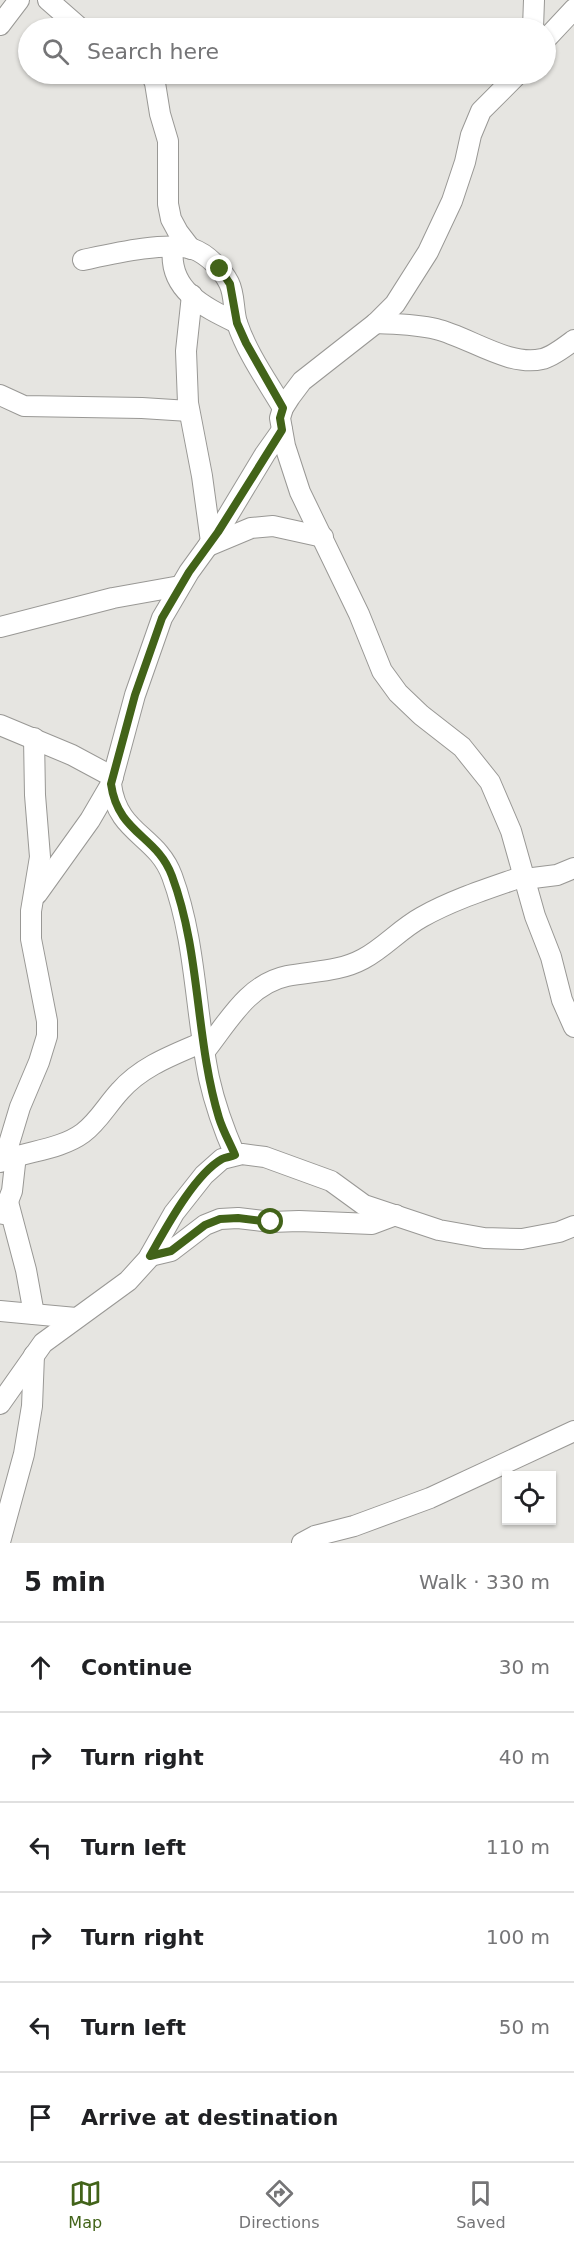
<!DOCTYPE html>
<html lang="en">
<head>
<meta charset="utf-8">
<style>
  body { margin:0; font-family:"DejaVu Sans",sans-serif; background:#f2f2f2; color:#202124 }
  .controls { position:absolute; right:18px; bottom:18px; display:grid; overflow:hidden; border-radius:0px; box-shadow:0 2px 4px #0004 }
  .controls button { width:54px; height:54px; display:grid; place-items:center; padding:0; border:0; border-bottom:2px solid #e0e0e0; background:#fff; color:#202124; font:30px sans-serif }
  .stop { position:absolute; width:18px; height:18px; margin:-14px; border:4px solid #426319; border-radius:50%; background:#fff }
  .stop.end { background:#426319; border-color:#fff; box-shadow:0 2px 6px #0008 }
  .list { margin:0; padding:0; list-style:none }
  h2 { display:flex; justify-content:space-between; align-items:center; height:78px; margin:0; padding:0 24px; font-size:26px }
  h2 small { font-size:20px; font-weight:400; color:#757577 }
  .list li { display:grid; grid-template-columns:39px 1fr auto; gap:18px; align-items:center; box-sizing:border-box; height:90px; padding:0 24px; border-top:2px solid #e0e0e0 }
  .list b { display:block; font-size:22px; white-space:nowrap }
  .list em { font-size:20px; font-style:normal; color:#757577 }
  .icon { flex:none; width:33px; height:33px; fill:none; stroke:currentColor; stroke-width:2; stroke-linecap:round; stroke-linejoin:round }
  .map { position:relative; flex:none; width:574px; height:1543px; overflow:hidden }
  .search { position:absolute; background:#fff; box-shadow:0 2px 4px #0004; left:18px; right:18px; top:18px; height:66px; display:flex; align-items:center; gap:15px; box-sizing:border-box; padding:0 21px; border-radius:33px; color:#757577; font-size:22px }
  .sheet { height:618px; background:#fff }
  nav { display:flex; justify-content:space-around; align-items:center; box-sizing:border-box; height:84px; border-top:2px solid #e0e0e0; background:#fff; font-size:16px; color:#757577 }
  nav a { display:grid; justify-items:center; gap:3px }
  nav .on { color:#426319 }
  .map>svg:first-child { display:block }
</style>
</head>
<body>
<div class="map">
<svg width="574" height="1543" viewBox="0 0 574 1543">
  <rect width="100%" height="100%" fill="#e6e5e1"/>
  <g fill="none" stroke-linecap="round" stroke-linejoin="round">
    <defs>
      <g id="minor">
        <polyline points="48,0 80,28"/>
        <polyline points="0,25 19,0"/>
        <polyline points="533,28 534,0"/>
        <polyline points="546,39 574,9"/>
        <polyline points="151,74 155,83 160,114 168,141 168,204 171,219 178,232 191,249"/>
        <polyline points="518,74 481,111 471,135 465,162 452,201 428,252 395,304 376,323 302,381 290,397 283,408 280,418 285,446 300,492 359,614 382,671 398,693 421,715 462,747 490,782 511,831 535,916 551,957 562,1000 574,1027"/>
        <path d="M173,248C168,290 204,307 237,323"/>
        <path d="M83,260C111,254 166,241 193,249C207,254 222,269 229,283C235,295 233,310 237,323C247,353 267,381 283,408"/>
        <polyline points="192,295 186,351 188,403 202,476 211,542"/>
        <path d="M376,323C397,324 416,324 436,329C469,337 509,367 542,359C552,357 566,346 574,340"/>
        <polyline points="0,395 24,406 142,408 189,411"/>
        <polyline points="208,546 251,528 273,526 323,537"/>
        <polyline points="0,627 113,598 180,586"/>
        <polyline points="0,725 72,755 113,777"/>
        <polyline points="525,879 557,875 574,868"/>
        <polyline points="37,894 90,820 111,784"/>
        <path d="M205,1051C228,1022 248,984 287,976C312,971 339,972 363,959C384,948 400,929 422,917C454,899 490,888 524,876"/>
        <path d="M235,1155C224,1130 215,1105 209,1078C195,1011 196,941 172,876C157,835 117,834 111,784L135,695L162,618L189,572L218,532L265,454L282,430"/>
        <polyline points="4,1160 20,1107 39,1062 47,1036 47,1021 31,939 31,911 40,857 35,795 34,738"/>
        <path d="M0,1162C26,1151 60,1150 83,1133C98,1122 107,1105 120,1091C142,1066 173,1055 203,1042"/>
        <polyline points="8,1202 26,1270 34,1314"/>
        <polyline points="3,1214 12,1191 16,1155"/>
        <polyline points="150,1256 171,1251 205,1225 220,1219 238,1218 271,1222 299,1221 372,1224 396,1215"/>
        <polyline points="0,1311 76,1318"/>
        <polyline points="0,1404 43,1343 128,1281 148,1259 174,1213 204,1175 222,1159 242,1154 265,1157 331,1181 364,1205 439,1230 484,1238 522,1239 559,1232 574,1226"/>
        <polyline points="0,1542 24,1454 32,1406 34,1355"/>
        <polyline points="302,1543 315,1536 354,1526 430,1498 574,1431"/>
      </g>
    </defs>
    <!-- minor casing -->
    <use href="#minor" stroke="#999895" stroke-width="22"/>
    <!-- minor -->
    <use href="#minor" stroke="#fff" stroke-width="20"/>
  </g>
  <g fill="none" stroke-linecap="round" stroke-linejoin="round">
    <!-- route -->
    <path stroke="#426319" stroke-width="8" d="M220,269L230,284L237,323L246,343L283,408L280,418L282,430L218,532L189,572L162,618L135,695L111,784C118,834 157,835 172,876C201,954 195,1039 219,1118C223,1131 230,1143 235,1155C231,1157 226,1157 222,1159C194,1175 166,1228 150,1256L171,1251L205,1225L220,1219L238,1218L271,1222"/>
  </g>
</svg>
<div class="controls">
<button><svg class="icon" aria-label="locate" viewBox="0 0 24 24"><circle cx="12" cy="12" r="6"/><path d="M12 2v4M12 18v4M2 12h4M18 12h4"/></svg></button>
</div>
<div class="stop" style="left:271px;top:1222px"></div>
<div class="stop end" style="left:220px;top:269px"></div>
<div class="search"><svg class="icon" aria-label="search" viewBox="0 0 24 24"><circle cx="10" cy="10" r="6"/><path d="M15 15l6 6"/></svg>Search here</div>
</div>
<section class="sheet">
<h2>5 min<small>Walk · 330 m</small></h2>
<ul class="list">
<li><svg class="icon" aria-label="ahead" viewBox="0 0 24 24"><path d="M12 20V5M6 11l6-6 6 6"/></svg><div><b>Continue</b></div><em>30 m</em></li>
<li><svg class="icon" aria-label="right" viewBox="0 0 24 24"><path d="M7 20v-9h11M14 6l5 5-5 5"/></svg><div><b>Turn right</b></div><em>40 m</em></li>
<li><svg class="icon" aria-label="left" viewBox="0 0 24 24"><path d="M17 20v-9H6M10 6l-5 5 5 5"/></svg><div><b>Turn left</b></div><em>110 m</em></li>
<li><svg class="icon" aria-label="right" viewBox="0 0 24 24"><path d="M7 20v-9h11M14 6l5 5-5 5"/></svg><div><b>Turn right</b></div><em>100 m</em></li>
<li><svg class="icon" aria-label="left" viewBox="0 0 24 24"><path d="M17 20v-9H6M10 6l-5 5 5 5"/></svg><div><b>Turn left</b></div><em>50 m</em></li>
<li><svg class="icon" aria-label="arrive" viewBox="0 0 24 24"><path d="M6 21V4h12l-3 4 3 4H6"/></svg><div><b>Arrive at destination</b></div></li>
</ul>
</section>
<nav>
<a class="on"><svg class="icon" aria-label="map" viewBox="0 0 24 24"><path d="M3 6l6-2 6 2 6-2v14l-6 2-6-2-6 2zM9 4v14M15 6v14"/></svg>Map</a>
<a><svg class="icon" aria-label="directions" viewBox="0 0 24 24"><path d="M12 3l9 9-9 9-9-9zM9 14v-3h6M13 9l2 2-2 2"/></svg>Directions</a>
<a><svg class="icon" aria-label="saved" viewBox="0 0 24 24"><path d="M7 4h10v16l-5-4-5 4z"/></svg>Saved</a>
</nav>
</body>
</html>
